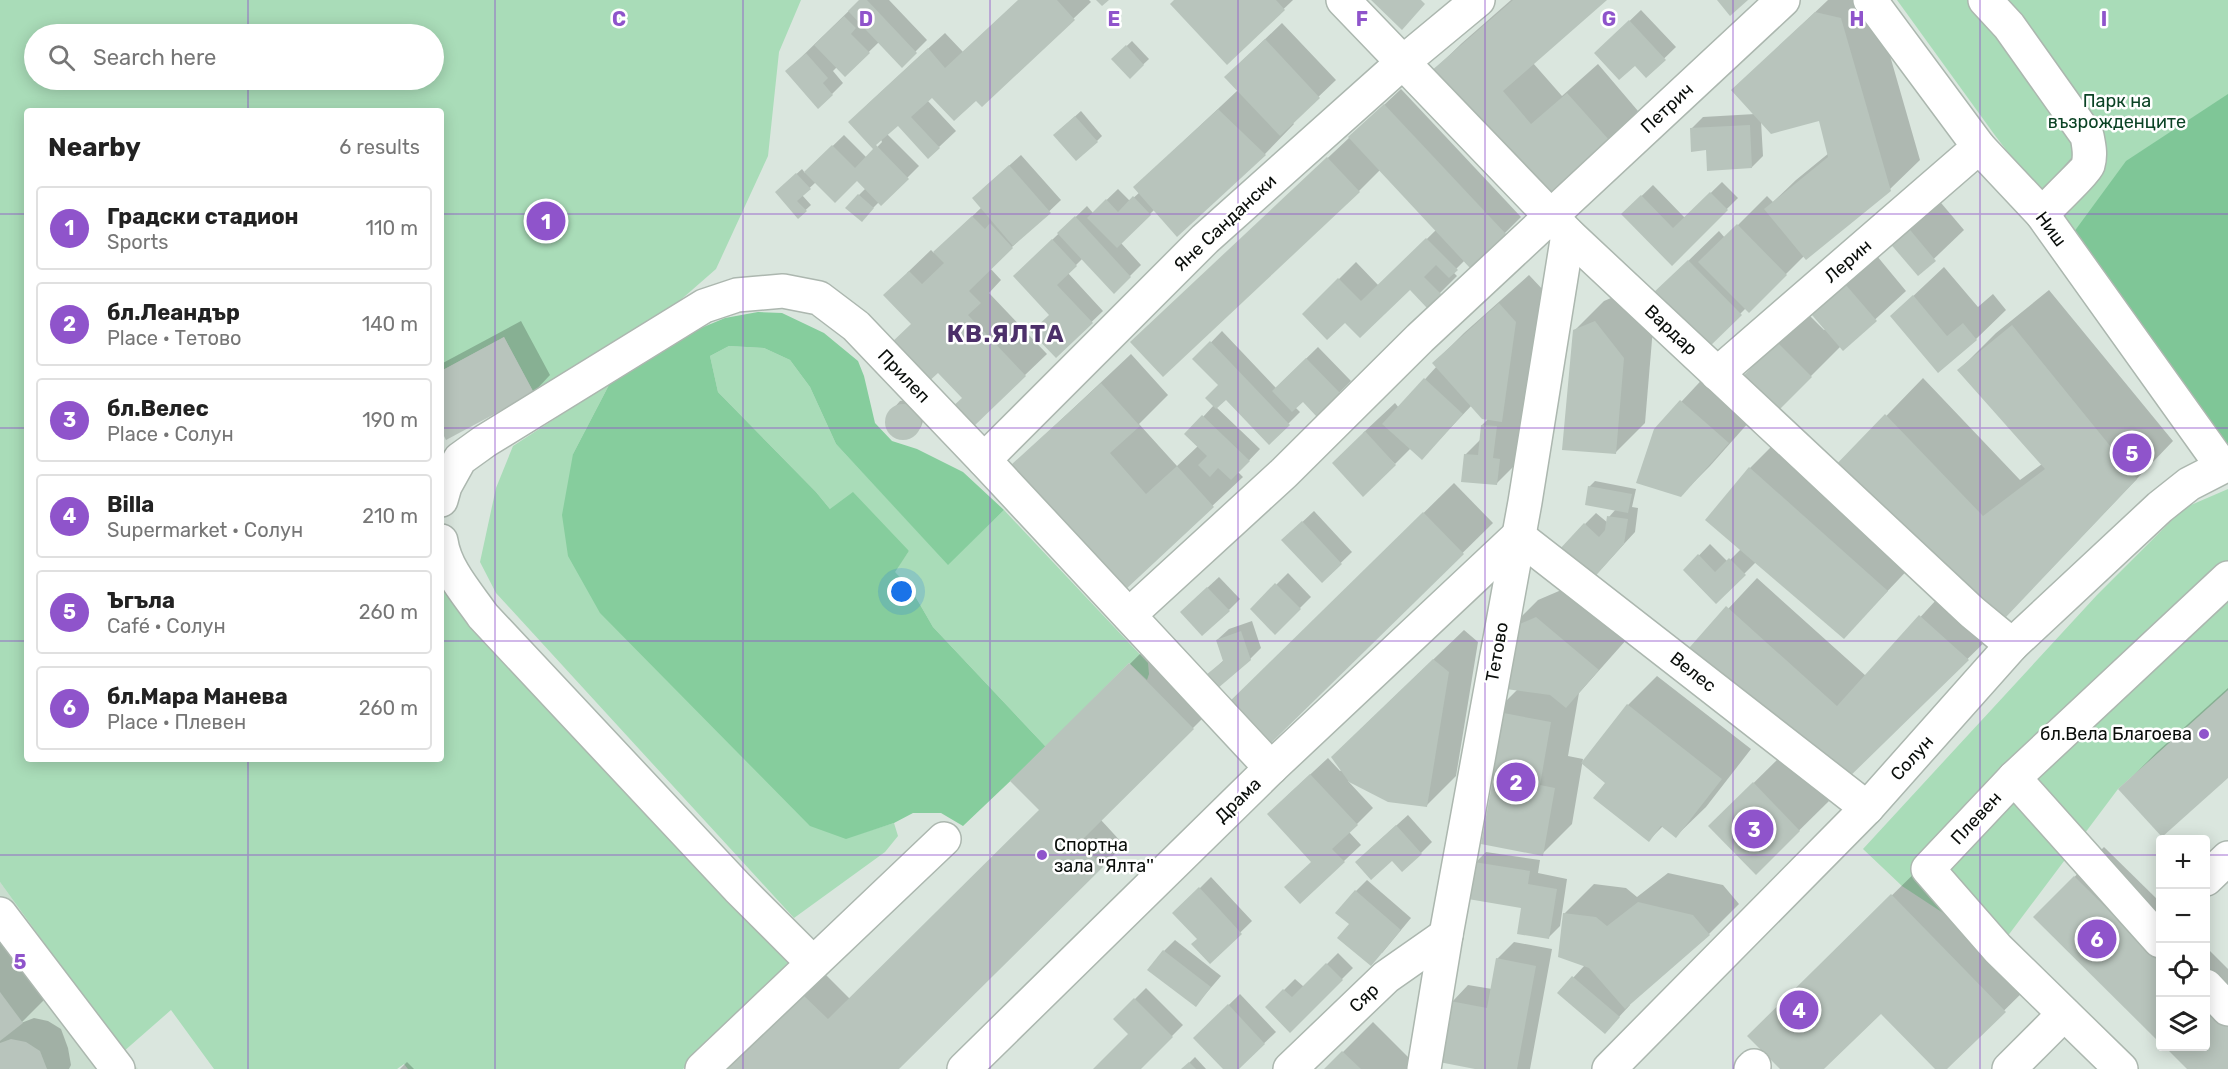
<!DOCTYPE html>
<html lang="en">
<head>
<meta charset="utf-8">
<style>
  body { margin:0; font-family:Rubik,sans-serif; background:#f6f6f6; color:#222 }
  .controls { position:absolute; right:18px; bottom:18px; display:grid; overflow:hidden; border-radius:6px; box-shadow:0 3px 15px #0003 }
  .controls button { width:54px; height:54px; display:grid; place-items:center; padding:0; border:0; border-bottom:2px solid #e0e0e0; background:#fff; color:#222; font:30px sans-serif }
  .you { position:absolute; left:902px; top:592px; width:21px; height:21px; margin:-15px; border:4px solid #fff; border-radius:50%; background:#1a73e8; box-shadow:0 0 0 9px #1a73e833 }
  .badge { display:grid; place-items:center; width:39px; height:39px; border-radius:50%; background:#8f54cb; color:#fff; font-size:20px; font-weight:700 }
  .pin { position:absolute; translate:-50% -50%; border:3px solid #fff; box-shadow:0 2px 6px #0006 }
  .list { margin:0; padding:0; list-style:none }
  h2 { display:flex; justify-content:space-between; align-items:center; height:78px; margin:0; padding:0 24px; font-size:26px }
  h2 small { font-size:20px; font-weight:400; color:#767676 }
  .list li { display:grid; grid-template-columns:39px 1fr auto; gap:18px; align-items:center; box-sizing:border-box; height:84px; margin:0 12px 12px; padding:0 12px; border:2px solid #e0e0e0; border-radius:6px }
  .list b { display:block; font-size:22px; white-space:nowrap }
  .list p { margin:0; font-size:20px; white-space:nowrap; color:#767676 }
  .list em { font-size:20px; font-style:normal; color:#767676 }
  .icon { flex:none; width:33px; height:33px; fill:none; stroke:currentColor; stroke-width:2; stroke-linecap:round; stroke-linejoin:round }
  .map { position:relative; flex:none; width:2228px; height:1069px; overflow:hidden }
  .search { position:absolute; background:#fff; box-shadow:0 3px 15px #0003; left:24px; top:24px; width:420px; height:66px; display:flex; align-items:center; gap:15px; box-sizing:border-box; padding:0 21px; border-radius:33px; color:#767676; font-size:22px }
  .panel { position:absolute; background:#fff; box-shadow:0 3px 15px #0003; left:24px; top:108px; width:420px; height:654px; border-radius:6px }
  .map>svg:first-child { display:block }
</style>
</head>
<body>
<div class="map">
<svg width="2228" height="1069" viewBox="0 0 2228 1069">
  <rect width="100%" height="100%" fill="#dae6de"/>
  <!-- built -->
  <polygon fill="#caddcf" points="0,882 123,1052 138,1069 0,1069"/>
  <!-- green -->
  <g fill="#a9dcb8" fill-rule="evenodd">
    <path d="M0,0H801L779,52L768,156L716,269L676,304L534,393L504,337L441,371V111H27V759H441V586L590,743L789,962L683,1069H408L404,1064L397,1069H214L171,1010L123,1052L0,882ZM34,34H434V80H34Z"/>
    <polygon points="1897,0 2228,0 2228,443 1994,134"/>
    <polygon points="729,346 764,348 790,360 810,387 836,444 948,564 1004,510 1148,663 1149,674 1147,680 1129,663 1046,747 933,627 911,589 894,572 909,551 830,509 816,492 718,392 710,356"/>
    <polygon points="610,383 573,454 846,838 894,823 898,836 885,852 794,918 496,593 480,562 496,488 513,446"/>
    <polygon points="2228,489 2228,691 2118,789 1998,949 1902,886 1863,849 2097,595 2184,508"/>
  </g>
  <!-- forest -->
  <polygon fill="#7fc697" points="2228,94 2228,443 2227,444 2071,236 2126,161"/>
  <!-- water -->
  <polygon fill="#86cd9d" points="758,312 782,313 824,333 858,361 864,376 875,423 892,441 917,449 963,472 1004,510 948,565 836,444 810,387 790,360 764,348 729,346 710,356 718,392 816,492 830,509 853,492 909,551 895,572 911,589 933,627 1046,747 963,826 941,813 913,813 894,823 846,839 810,826 600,613 568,556 562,515 573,454 610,383 694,331 725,318"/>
  <!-- shadow -->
  <g fill="#0003">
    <polygon points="860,0 889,0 927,40 902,65 879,42 845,75 837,67 833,71 843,83 832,94 787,71"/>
    <polygon points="1019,0 1089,0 1091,2 982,105 976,98 932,95 927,100 956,131 939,147 898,124 887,134 919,166 881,204 879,202 861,220 847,207 866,188 857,179 816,182 802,195 811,205 798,217 782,187 802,169 805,173 844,135 867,158 882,142 867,105 945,33 963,52"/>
    <polygon points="1176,0 1293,0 1227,63"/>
    <polygon points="1511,0 1605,0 1533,63 1562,96 1598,64 1638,111 1609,140 1542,199 1432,72 1462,43"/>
    <polygon points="1828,0 1874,0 1920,160 1890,189 1804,256 1749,311 1746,308 1706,348 1684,265 1719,231 1725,238 1767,196 1773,202 1796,180 1829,153 1820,119 1761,121 1763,156 1752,167 1707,149 1691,129 1703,117 1755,114 1733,90"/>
    <polygon points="1641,10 1676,47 1646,76 1635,64 1596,53"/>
    <polygon points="1282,23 1336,80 1292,122 1294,124 1265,154 1155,209 1121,243 1141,265 1114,292 1083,258 1068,273 1103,311 1056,356 1051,314 1015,276 1087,206 1093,213 1118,189 1130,201 1140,192 1135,187 1238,90 1243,60"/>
    <polygon points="1132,41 1149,59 1130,77 1113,59"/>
    <polygon points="1401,89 1521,217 1505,233 1465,260 1453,272 1457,276 1427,306 1410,288 1345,321 1304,314 1356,262 1379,286 1436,230 1380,170 1359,191 1132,342"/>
    <polygon points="1081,111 1102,136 1097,141 1060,130"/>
    <polygon points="1021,155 1061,200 990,268 1001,280 989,293 1047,354 1025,375 964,398 912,323 907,273 931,250 934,253 982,207 985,187"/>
    <polygon points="1722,182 1738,198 1672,263 1623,214 1653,185 1685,218"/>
    <polygon points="1936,197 1964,230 1918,274 1890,241"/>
    <polygon points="1877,256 1906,291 1843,349 1841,346 1774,413 1741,380 1807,313 1824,330 1826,329 1814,315 1843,285"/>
    <polygon points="1944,267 1978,307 1993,294 2006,310 1976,339 1938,371 1892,316"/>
    <polygon points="1529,275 1545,292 1526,454 1496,484 1465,455 1481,439 1482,425 1489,418 1472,405 1422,458 1411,448 1395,464 1363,433 1395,403 1399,408 1437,366 1434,363 1464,333"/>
    <polygon points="2049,290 2173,441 2042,578 1832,472 1923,378 2020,480 2042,464 1959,370 1996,333"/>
    <polygon points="1625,292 1653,328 1645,423 1615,453 1574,331 1604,301"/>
    <polygon points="521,321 550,375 534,392 447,438 441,427 441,364"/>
    <polygon points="1222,331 1276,388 1318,347 1351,381 1317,415 1303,400 1295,407 1300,412 1269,443 1226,398 1216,407 1260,449 1238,472 1243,477 1125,588 1013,465 1131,354 1168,395 1139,424 1177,466 1198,446 1203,417 1214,405 1220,385 1195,359"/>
    <polygon points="1710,371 1757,413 1710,466 1680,496 1655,430"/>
    <polygon points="911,399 926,413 921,427 916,433 902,439 891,434 886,417 900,401"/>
    <polygon points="1779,439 1917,560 1844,637 1756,562 1716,602 1685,570 1710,544 1728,562 1741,549 1750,468"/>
    <polygon points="1595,481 1636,489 1632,507 1638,508 1635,532 1602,568 1585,524 1596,513 1608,523 1609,517 1616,509 1589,487"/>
    <polygon points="1454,483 1493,523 1264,748 1255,679"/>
    <polygon points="1314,511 1352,552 1322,581 1295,529"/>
    <polygon points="1288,573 1311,597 1275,633 1252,609"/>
    <polygon points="1219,577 1240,599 1229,610 1193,601"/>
    <polygon points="1757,578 1866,676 1949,586 1997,630 1841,783 1684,656"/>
    <polygon points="1566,588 1627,639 1579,693 1568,756 1583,759 1572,824 1542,854 1495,777 1495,712 1518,689 1508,630 1538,600"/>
    <polygon points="1252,621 1261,648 1250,659 1202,681 1224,660 1217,640 1229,629"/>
    <polygon points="1464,630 1478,642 1456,776 1426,806 1348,781 1373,808 1349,832 1361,845 1344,861 1313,861 1286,797 1328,758 1340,771 1342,770 1362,728"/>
    <polygon points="1152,642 1215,706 1101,820 1124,845 897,1069 726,1069 823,972 850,999 1041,810 1012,781"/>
    <polygon points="1657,676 1751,749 1706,807 1676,836 1663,826 1649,840 1607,782 1628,705"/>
    <polygon points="2228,688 2228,776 2120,789 2157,752"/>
    <polygon points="1783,754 1829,801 1756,873 1710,826"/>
    <polygon points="1408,815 1432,842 1421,853 1392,859 1368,851"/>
    <polygon points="2104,847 2160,902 2160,1041 2035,917"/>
    <polygon points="1486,852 1540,860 1538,873 1567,879 1560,926 1548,938 1523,907 1475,863"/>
    <polygon points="1929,859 2041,974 1945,1069 1937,1069 1881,1012 1822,1069 1782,1069 1786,999"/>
    <polygon points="1668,873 1723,885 1739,904 1709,934 1629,1004 1630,1005 1605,1032 1559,993 1585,965 1564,914 1594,884 1626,888 1637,897"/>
    <polygon points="1211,877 1252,921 1210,962 1198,938 1175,913"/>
    <polygon points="1367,880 1411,918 1382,953 1351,924 1356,891"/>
    <polygon points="1175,940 1221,976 1196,1005 1164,951"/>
    <polygon points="0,942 44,1000 21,1023 34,1018 48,1021 61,1029 68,1048 71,1065 69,1069 0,1069"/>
    <polygon points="1514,942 1552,949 1530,1069 1480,1069 1452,1002 1468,985 1492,989 1497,959"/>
    <polygon points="2206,947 2228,969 2228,1069 2189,1069 2206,1046"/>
    <polygon points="1338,953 1353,968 1290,1031 1267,1007 1295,979 1304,987"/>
    <polygon points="1146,988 1183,1025 1139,1069 1095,1069 1130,1034 1115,1019"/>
    <polygon points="1240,994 1276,1032 1237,1069 1225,1069 1195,1038"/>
    <polygon points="1373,1022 1414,1063 1413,1069 1326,1069"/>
    <polygon points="1195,1057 1206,1069 1183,1069"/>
    <polygon points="407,1062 414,1069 400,1069"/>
  </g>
  <!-- building -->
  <g fill="#b8c4bc">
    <polygon points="859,0 867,0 917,53 902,68 848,11"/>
    <polygon points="1018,0 1057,0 1075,20 982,107 976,101 954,121 932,98 911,117 940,148 928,159 898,126 876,145 909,179 881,206 857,181 835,203 804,172 832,145 855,168 873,149 848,122 928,48 945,68"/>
    <polygon points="1096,0 1109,0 1102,6"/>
    <polygon points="1174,0 1276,0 1285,10 1227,65 1170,4"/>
    <polygon points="1371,0 1421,0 1425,4 1402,30"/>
    <polygon points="1513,0 1607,0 1503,91 1531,124 1567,93 1610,141 1542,201 1430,72"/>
    <polygon points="1717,0 1748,0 1730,16"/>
    <polygon points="1815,12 1841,18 1891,191 1806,260 1764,209 1828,157 1819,121 1771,134 1731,90"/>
    <polygon points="844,16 856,28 851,34 870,53 845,77 814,45"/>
    <polygon points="1629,20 1666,60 1646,78 1635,66 1619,80 1594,53"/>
    <polygon points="1265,39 1320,98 1280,136 1224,77"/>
    <polygon points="1126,45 1144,65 1130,79 1111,59"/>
    <polygon points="806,53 828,78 823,83 833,95 818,109 785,71"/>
    <polygon points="1384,104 1506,234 1470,268 1348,137"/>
    <polygon points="1218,109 1266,155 1177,237 1133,187"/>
    <polygon points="1075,116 1098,142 1076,161 1053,135"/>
    <polygon points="1750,125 1752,168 1707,171 1706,150 1691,152 1690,128"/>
    <polygon points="1327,157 1360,192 1163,377 1130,342"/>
    <polygon points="1009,165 1051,213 1013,246 972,198"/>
    <polygon points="796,173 811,189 797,201 807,211 798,219 775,192"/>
    <polygon points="1710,192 1728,210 1672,266 1621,214 1641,195 1673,228"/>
    <polygon points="858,194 874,208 862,222 845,208"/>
    <polygon points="1133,196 1151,215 1117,248 1087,218 1106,199 1118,212"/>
    <polygon points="972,216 985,229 990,223 1013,248 969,291 981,303 968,315 1026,376 972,428 952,407 962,398 938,373 926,384 889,345 911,324 883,295 909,271 922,284 944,263 933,252"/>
    <polygon points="1075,216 1131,277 1114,294 1057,233"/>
    <polygon points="1737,224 1787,275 1749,313 1698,262"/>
    <polygon points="1906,225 1936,261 1918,276 1888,241"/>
    <polygon points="1426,238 1458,270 1449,278 1436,265 1424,277 1441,294 1427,308 1410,290 1360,338 1345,323 1327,340 1302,314 1338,278 1361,301"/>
    <polygon points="1052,239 1077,266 1057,285 1093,323 1056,358 1031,332 1049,315 1013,276"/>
    <polygon points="1688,260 1742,315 1706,350 1652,294"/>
    <polygon points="1846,285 1877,321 1843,351 1812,315"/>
    <polygon points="1913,295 1947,336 1963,323 1977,340 1938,373 1890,316"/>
    <polygon points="1499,303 1516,322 1502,422 1482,419 1432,363"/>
    <polygon points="1595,321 1624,358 1616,454 1562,450 1573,330"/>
    <polygon points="2012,325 2137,479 2006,617 1829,472 1885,414 1983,516 2045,469 1957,370"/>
    <polygon points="504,337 534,393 446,440 441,430 441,371"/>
    <polygon points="1210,341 1290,425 1269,445 1226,400 1216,409 1205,398 1218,385 1192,359"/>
    <polygon points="1777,342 1812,377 1774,415 1739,380"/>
    <polygon points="1306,358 1341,394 1317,417 1303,402 1292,412 1272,391"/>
    <polygon points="1424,378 1463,414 1422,460 1382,424"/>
    <polygon points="1101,383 1140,426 1110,453 1146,494 1177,466 1214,507 1125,590 1011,465"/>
    <polygon points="1680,400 1729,443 1681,497 1636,483 1654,429"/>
    <circle cx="903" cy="422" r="18"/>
    <polygon points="1202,415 1250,461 1231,480 1218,468 1210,477 1198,465 1207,456 1184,434"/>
    <polygon points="1481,425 1497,426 1493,458 1500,459 1497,485 1461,482 1464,454 1478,455"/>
    <polygon points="1365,431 1396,465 1363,497 1332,463"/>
    <polygon points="1749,467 1888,591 1844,639 1705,520"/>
    <polygon points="1588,486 1632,494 1628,513 1585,505"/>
    <polygon points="1423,512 1464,554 1264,750 1223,708"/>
    <polygon points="1607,516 1628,519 1624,544 1591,581 1558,551 1584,523 1599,537 1605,530"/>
    <polygon points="1302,521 1342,564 1322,583 1281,540"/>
    <polygon points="1698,554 1715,572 1729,558 1746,575 1716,604 1683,570"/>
    <polygon points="1275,583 1301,609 1275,635 1250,609"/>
    <polygon points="1207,587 1230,611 1202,636 1180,612"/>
    <polygon points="1726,606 1837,706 1919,615 1969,660 1841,785 1682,656"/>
    <polygon points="1536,617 1599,670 1566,708 1550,695 1499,688 1506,630"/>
    <polygon points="1241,631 1251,660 1211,694 1200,680 1223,661 1216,640"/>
    <polygon points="1433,659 1449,672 1427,807 1388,802 1349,782 1331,757"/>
    <polygon points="1129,663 1194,729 1080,842 1103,867 899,1069 724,1069 801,993 828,1019 1039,810 1010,781"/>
    <polygon points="2228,690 2228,778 2162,837 2118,789"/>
    <polygon points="1627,704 1722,779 1676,838 1661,826 1649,842 1593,798 1605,783 1581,763"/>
    <polygon points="1493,711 1551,722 1540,785 1555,788 1543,856 1481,844 1493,779 1482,776"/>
    <polygon points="1310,774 1358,825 1332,849 1345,862 1300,904 1284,887 1311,862 1267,814"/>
    <polygon points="1753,782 1800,831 1756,875 1708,826"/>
    <polygon points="1396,825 1422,854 1402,872 1392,861 1371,880 1355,862"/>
    <polygon points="1474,862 1530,871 1528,884 1557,889 1549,939 1517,934 1521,908 1468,899"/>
    <polygon points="2074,876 2160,961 2160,1043 2033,917"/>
    <polygon points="1199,887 1242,934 1210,964 1191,944 1197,939 1172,913"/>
    <polygon points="1355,890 1401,930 1371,966 1337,938 1349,924 1335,913"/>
    <polygon points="1891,894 2006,1012 1947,1069 1935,1069 1881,1014 1824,1069 1780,1069 1747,1036"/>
    <polygon points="1638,902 1693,915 1710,935 1625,1009 1589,968 1558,957 1563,913 1596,917 1607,926"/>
    <polygon points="1163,950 1211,987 1196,1007 1147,970"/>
    <polygon points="1496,958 1536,966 1517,1069 1475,1069 1439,1062 1450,1001 1487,1008"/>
    <polygon points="1326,963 1343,980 1290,1033 1265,1007 1283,989 1292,997"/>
    <polygon points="1572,976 1620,1017 1605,1034 1557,993"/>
    <polygon points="0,992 23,1023 0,1041"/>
    <polygon points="1134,998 1173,1037 1141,1069 1093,1069 1128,1034 1113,1019"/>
    <polygon points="1228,1004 1265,1044 1239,1069 1223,1069 1193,1038"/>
    <polygon points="2206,1005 2228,1027 2228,1069 2187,1069 2164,1046 2206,1046"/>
    <polygon points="11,1039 26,1042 40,1051 47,1069 0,1069 0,1043"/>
    <polygon points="1342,1051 1361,1069 1324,1069"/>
    <polygon points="1189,1062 1196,1069 1181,1069"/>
  </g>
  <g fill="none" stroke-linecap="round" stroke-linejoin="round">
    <defs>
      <g id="minor">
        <polyline points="1343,0 1568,234 1972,612 2012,645"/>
        <polyline points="1870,0 1979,147 2042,214 2222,466"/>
        <path d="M1985,0L2009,26L2087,136C2089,146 2091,155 2088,165C2086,171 2049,206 2042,214"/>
        <polyline points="1717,374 1979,147"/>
        <polyline points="984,460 1205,239 1402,63 1478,0"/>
        <polyline points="441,500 445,486 460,459 485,441 704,306 737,295 783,291 819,298 856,326 984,460 1271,768"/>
        <path d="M441,541C445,569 467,593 483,616L738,888L813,963"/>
        <polyline points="1129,615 1284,473 1420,338 1783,0"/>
        <polyline points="2014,778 2160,941"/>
        <polyline points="2206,879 2228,858"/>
        <polyline points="0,914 118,1069"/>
        <polyline points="2206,986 2228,1009"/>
        <polyline points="702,1069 944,839"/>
        <polyline points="964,1069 1271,768 1518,536 1867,808"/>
        <polyline points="1290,1069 1386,977 1446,935"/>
        <polyline points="1424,1069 1446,935 1525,502 1568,234"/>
        <polyline points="1609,1069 1867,808 2012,645 2160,507 2189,484 2228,464"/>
        <polyline points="1751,1069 1754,1066"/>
        <polyline points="2009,1069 2064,1014"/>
        <polyline points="2121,1069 1998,949 1928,869 2014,778 2228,578"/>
      </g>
    </defs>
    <!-- minor casing -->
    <use href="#minor" stroke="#acb7af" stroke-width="36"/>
    <!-- minor -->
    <use href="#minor" stroke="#fff" stroke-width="33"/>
  </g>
  <!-- grid -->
  <path fill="none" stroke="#8f54cb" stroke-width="1.5" stroke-opacity="0.55" d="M248,0V34M495,0V1069M743,0V1069M990,0V1069M1238,0V1069M1485,0V1069M1733,0V1069M1980,0V1069M248,80V111M0,214H27M441,214H2228M0,428H27M441,428H2228M0,641H27M441,641H2228M248,759V1069M0,855H2160M2206,855H2228"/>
  <!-- markers -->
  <g fill="#8f54cb" stroke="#fff" stroke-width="2">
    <circle cx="2204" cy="734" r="6"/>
    <circle cx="1042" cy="855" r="6"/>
  </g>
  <g text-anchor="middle" stroke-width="5" stroke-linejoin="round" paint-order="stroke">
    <!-- park labels -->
    <g font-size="18" fill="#0b4325" stroke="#fff">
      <text x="2117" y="107">Парк на<tspan x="2117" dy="21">възрожденците</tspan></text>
    </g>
    <!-- street labels -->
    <g font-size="18" fill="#0a0e0b" stroke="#fff">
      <text transform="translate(1667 108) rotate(-43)" y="6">Петрич</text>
      <text transform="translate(1225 223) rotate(-43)" y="6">Яне Сандански</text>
      <text transform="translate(2051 229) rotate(53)" y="6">Ниш</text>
      <text transform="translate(1848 261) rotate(-41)" y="6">Лерин</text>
      <text transform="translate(1671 330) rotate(43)" y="6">Вардар</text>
      <text transform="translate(904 376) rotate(46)" y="6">Прилеп</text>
      <text transform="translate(1497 652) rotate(-80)" y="6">Тетово</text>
      <text transform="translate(1693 672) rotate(38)" y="6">Велес</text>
      <text transform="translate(1912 758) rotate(-48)" y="6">Солун</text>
      <text transform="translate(1238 800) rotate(-44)" y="6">Драма</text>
      <text transform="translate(1976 818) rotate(-47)" y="6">Плевен</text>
      <text transform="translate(1364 998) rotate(-44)" y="6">Сяр</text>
    </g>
    <!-- poi labels -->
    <g font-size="18" fill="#0a0e0b" stroke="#fff" text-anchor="end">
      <text x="2192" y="740">бл.Вела Благоева</text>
      <text x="1054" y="851" text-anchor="start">Спортна<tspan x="1054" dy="21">зала "Ялта''</tspan></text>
    </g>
    <!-- district labels -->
    <g font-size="24" font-weight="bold" letter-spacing="1.5" fill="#4c306a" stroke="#fff">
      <text x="1006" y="342">КВ.ЯЛТА</text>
    </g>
  </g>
  <g font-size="20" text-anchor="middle" font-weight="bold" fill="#8f54cb" stroke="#fff" stroke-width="5" stroke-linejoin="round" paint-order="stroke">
    <text x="619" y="26">C</text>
    <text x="866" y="26">D</text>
    <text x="1114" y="26">E</text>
    <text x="1362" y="26">F</text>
    <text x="1609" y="26">G</text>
    <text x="1857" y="26">H</text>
    <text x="2104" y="26">I</text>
    <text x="20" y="969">5</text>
  </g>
</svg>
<div class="controls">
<button>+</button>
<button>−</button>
<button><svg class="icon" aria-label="locate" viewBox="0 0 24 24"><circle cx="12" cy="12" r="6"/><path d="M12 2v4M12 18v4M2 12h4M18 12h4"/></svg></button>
<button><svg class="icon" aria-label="layers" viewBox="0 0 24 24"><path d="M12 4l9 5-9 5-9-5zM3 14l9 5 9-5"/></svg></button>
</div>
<div class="you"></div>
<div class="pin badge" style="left:546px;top:221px">1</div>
<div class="pin badge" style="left:1516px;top:782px">2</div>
<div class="pin badge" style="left:1754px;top:829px">3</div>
<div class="pin badge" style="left:1799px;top:1010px">4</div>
<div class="pin badge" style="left:2132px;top:453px">5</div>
<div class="pin badge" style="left:2097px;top:939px">6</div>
<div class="search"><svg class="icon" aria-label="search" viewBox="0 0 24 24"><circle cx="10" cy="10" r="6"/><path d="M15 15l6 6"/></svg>Search here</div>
<section class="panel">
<h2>Nearby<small>6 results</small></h2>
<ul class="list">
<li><span class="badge">1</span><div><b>Градски стадион</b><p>Sports</p></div><em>110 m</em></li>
<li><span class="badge">2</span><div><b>бл.Леандър</b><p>Place · Тетово</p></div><em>140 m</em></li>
<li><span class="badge">3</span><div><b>бл.Велес</b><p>Place · Солун</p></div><em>190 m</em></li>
<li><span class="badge">4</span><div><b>Billa</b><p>Supermarket · Солун</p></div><em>210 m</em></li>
<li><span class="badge">5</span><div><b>Ъгъла</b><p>Café · Солун</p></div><em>260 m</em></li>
<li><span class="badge">6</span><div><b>бл.Мара Манева</b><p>Place · Плевен</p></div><em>260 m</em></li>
</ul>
</section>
</div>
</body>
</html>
